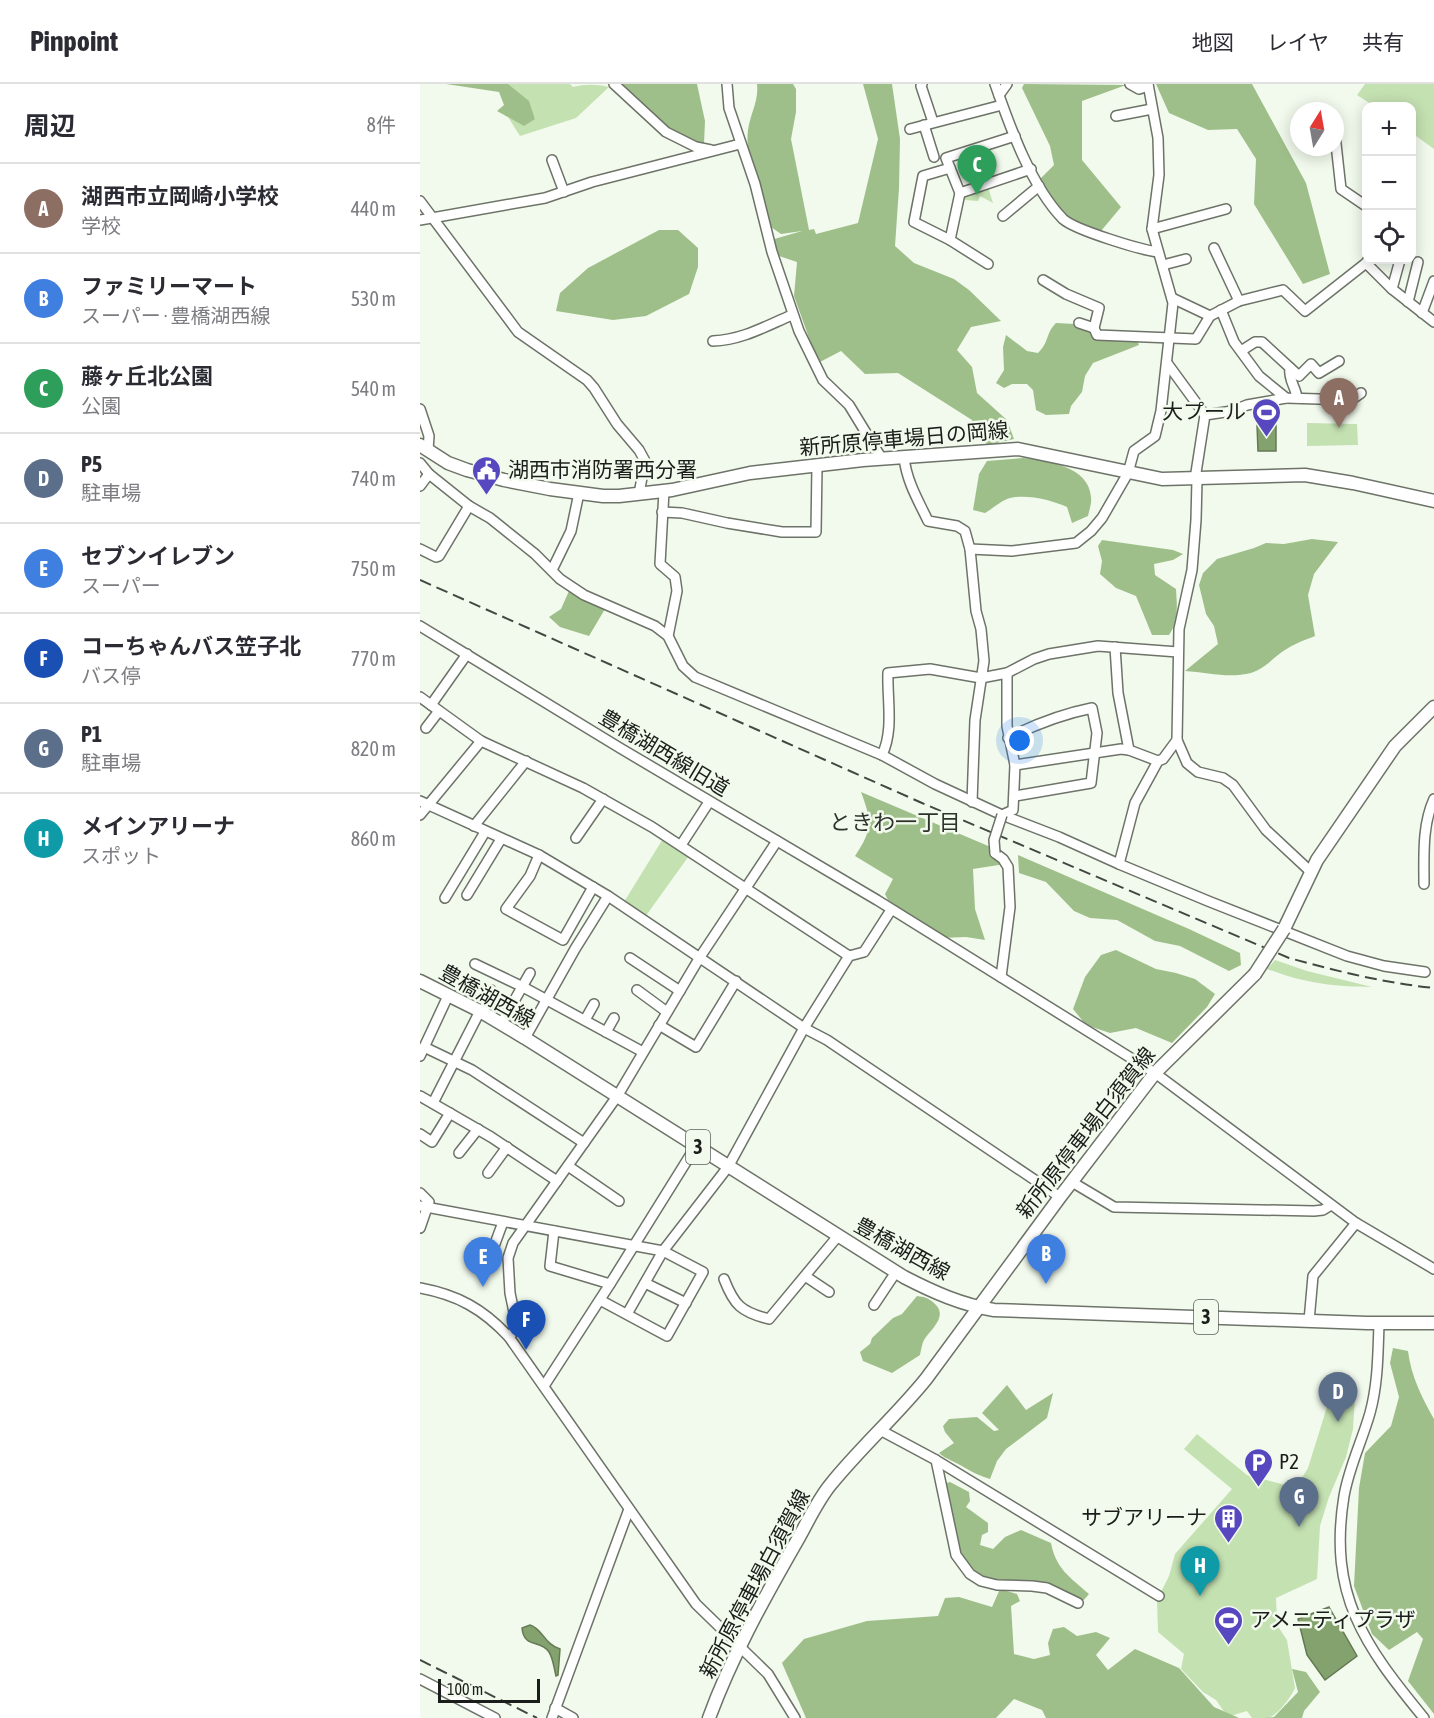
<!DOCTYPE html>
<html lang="ja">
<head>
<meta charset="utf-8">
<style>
  body { margin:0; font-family:"Asap Condensed","Noto Sans JP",sans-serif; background:#f7f7f7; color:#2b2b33 }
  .controls { position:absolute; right:18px; top:18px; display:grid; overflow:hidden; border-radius:12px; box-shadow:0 3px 15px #0003 }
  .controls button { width:54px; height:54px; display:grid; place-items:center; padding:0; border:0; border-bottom:2px solid #e1e1e2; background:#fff; color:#2b2b33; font:30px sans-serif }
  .compass { position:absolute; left:870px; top:18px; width:54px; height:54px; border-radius:50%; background:#fff; box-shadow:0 3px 15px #0003; rotate:11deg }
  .scale { position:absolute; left:18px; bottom:15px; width:102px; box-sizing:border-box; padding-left:6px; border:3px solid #1a1d19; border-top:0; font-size:16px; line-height:21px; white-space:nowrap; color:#1a1d19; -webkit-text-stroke:4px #f2faed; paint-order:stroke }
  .you { position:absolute; left:600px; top:657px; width:21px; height:21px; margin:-15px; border:4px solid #fff; border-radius:50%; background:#1a73e8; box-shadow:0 0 0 9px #1a73e833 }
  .badge { display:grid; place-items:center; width:39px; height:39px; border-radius:50%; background:#1a73e8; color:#fff; font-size:20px; font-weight:700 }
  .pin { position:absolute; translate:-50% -50px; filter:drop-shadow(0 2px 3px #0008) }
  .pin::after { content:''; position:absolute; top:32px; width:21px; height:18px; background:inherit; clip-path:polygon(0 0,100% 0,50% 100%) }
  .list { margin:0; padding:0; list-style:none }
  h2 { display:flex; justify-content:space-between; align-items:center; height:78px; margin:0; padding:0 24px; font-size:26px }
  h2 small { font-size:20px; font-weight:400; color:#7c7c81 }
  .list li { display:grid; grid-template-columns:39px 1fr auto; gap:18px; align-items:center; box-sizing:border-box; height:90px; padding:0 24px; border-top:2px solid #e1e1e2 }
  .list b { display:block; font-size:22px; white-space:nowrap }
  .list p { margin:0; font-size:20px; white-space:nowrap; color:#7c7c81 }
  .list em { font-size:20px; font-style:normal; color:#7c7c81 }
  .icon { flex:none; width:33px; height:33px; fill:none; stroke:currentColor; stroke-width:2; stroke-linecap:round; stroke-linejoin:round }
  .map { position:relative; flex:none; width:1014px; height:1634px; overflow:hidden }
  header { display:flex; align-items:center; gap:36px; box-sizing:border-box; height:84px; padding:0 30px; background:#fff; border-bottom:2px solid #e1e1e2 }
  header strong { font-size:28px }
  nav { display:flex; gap:33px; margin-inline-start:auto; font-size:21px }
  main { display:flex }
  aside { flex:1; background:#fff }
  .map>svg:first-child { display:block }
</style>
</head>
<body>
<header>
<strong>Pinpoint</strong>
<nav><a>地図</a><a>レイヤ</a><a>共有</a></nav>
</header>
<main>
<aside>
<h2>周辺<small>8件</small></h2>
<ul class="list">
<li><span class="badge" style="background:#8d6e63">A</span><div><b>湖西市立岡崎小学校</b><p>学校</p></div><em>440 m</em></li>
<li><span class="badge" style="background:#3f7fe0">B</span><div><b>ファミリーマート</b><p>スーパー · 豊橋湖西線</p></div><em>530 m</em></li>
<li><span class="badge" style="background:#2e9e5b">C</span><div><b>藤ヶ丘北公園</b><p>公園</p></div><em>540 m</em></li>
<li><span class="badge" style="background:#5c6f8a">D</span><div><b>P5</b><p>駐車場</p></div><em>740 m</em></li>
<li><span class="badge" style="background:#3f7fe0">E</span><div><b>セブンイレブン</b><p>スーパー</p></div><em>750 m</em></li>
<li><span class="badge" style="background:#1a4fb4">F</span><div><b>コーちゃんバス笠子北</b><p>バス停</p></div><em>770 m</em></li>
<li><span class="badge" style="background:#5c6f8a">G</span><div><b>P1</b><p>駐車場</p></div><em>820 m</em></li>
<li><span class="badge" style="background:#0f9aa8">H</span><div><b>メインアリーナ</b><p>スポット</p></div><em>860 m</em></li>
</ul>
</aside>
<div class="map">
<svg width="1014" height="1634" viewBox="0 0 1014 1634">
  <rect width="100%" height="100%" fill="#f2faed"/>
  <!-- green -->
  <g fill="#c4e1b2">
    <path d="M87,0H150L153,3C165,0 177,0 189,3L156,34L100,52L88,33L105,41L115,34Z"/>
    <polygon points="945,0 1014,0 1014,65 992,49 992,22 954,22 937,11"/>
    <polygon points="568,103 573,119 560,112 558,117 545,116 542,111"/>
    <polygon points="887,339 937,340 938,361 887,362"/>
    <polygon points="244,753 271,769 225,833 204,818"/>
    <path d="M855,876L887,887L952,903C913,903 884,899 847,885Z"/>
    <path d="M916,1294L936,1299L933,1345L926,1373L909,1413L900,1442L897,1495L856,1514L857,1541L867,1556L875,1604C871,1613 858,1631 848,1634C844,1634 837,1634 832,1634L827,1627L810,1632L805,1629L796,1616L783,1608L761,1585L764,1570L738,1548L737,1516L749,1492L755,1470L812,1405L764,1365L777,1350L827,1391L865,1401L880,1397L888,1384Z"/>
  </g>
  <!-- forest -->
  <g fill="#9fbf8a">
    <polygon points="26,0 88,0 109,17 115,35 104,42 77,27 84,21 79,8"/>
    <path d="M202,0H277L285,37L284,60C250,52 224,26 202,0Z"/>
    <path d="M337,0H373L376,5V28L371,55L389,146L394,145L396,150L438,139L458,55L443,0H472L480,55L479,104L475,162L494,179L534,195L549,206L581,237L551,243L537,266L552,283L557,309L587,336L594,355L567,361L552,336L478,289L445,290L421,267L398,279L374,212L377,178L356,171L351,156L382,147L361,150L351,143C342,115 324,76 328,46C330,30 339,17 337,0Z"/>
    <polygon points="604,0 706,1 662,17 662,76 701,123 681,147 655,138 643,129 620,95 634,81 630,62 602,4"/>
    <polygon points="736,0 832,0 886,99 910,190 883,200 834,120 836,75 817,45 788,46 749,29"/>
    <polygon points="239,146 258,146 278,164 278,183 269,210 226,232 193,236 136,227 140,209 168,184"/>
    <path d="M636,239L655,240L682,248L716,252L719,261L673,279L665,292L662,308L651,322L649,330L626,331L616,326L613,306L607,300H592L584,304L576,299L584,286L583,263L586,251L607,267L618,269C630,257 625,250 636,239Z"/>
    <path d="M603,374C627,377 669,382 671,413C672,419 669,427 668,432L652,439L647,423C632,416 607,410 590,414C582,416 572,425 565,429L553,426L559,390L567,377Z"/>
    <path d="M892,455L918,458L894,490L888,511L895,552C882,557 869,562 858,571C848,579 840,588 826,590C807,594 785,588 765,587L798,560L794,542L786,530L779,501L783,489L797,475L834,464L846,459L864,460Z"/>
    <path d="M682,456L753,466L763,470L753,476L734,480L735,491L756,505C757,522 759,537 749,551H732L716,512L696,504L680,490L682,477L678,462Z"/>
    <polygon points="149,507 185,525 169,552 140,543 129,533 141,525"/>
    <path d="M441,708L573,764L585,780L553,785L555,825L565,856L546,853L522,854L468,816L465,810L473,795L435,772C453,745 452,738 441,708Z"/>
    <polygon points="598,771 769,845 820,869 821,881 809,887 760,862 735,857 697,836 670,834 654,827 626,798 599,789"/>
    <polygon points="696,866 736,885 756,889 775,895 795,910 787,923 752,959 716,944 690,949 666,941 653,925 665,893 681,871"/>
    <path d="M497,1212C505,1213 508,1214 514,1219C529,1232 511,1245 504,1256C502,1260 501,1266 500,1271L472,1289L443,1277L440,1268L450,1260L452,1254L473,1234L482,1230Z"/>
    <path d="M973,1264L988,1267C991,1292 1002,1314 1014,1335V1630L988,1597L1003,1555L997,1548L969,1566L952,1550L934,1502L939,1404L945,1369L971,1342L979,1313L970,1279Z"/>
    <path d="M587,1301L606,1326L633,1309L627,1334L586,1365L577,1377L570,1395C553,1390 547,1384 532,1377C527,1374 523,1373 519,1369L534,1359L525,1348L523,1342L529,1335L557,1333L574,1347L579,1346L562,1329Z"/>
    <path d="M530,1398L549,1408L550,1417L546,1423L568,1439V1448L562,1451L560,1461L573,1465L585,1453L601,1446L631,1459C636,1485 650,1493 669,1510L662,1518C649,1510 635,1501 620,1498C613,1497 604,1499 597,1499C533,1499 535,1448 526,1399Z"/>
    <polygon points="580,1505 597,1510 600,1517 591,1522 594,1570 614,1575 630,1571 628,1559 633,1545 644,1543 657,1552 676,1548 690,1554 676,1571 688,1586 715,1565 759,1584 794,1623 819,1634 626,1634 622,1626 594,1615 576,1634 386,1634 362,1579 384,1555 447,1537 518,1532 525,1514 539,1513 572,1523"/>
    <polygon points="872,1585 886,1588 900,1608 884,1627 882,1634 845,1634 854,1633 878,1608"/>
  </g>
  <!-- water -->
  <g fill="#83a26e" stroke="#647a54" stroke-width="1.5">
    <polygon points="837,341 856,341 856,367 838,367"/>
    <polygon points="909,1523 937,1572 905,1596 887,1571 878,1535"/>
    <path d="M110,1541C123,1545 124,1560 140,1565L138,1591L136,1592C134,1584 133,1574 129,1568C120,1555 104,1565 102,1544Z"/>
  </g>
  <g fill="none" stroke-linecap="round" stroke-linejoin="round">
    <defs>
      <g id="minor">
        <polyline points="194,0 246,48 276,63 291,66"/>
        <polyline points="307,0 309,24 335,100 352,168 379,247 403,296 429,321 462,375"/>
        <polyline points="502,0 501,2 513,38"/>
        <path d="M575,0C590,43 611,102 643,135C655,146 721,166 738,168"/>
        <polyline points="710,0 719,5 728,2"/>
        <polyline points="579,11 587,0"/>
        <polyline points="696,32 732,25"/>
        <polyline points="504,41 514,73"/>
        <polyline points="490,45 582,21"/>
        <polyline points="915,51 921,105 946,122"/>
        <polyline points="595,52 526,74 540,109 611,85"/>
        <polyline points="132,76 144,108"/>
        <polyline points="530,84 503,92 494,138 530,156"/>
        <polyline points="540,109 530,156 568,180"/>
        <polyline points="0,117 98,248 167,296 174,304 197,340 219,366 225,377 219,410"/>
        <polyline points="583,132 619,102"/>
        <polyline points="0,136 125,114 172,98 320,60"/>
        <polyline points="732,145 806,125"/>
        <polyline points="794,164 819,217"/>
        <polyline points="948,176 946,179 972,205"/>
        <polyline points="980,176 972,205 1014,238"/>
        <polyline points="743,181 766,175"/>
        <polyline points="623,196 646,210 679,224 674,244 677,251 776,255 790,232"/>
        <polyline points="752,214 790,232 819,217 863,206 885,227 946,179"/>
        <polyline points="988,218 998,178"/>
        <polyline points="801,226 814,258 839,292 866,314 931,316 941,309"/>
        <polyline points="1002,229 1014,197"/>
        <polyline points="659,239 674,244"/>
        <path d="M293,257C322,256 346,242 372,231"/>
        <polyline points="821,267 835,258 842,258 879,292 891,280 899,289 919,277"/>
        <polyline points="747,279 785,331"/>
        <path d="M870,284C868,296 876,303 877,314"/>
        <polyline points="0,325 9,352 8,366"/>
        <path d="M484,374C487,398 498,416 508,437L537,442L545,447L550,465L556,527L561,545L564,577L555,636L552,718"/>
        <polyline points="0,379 9,390 49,422 70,434 115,470 140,495 164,511 235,542 248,552 263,582 275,593 462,671 515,700 582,731 639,753 699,780 788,817 927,872 964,882 1005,888"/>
        <polyline points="775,395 785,331 812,327 827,321 866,314"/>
        <polyline points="777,396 776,436 772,486 759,545 757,656 767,679 778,688 803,694 813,701 846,746 891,788"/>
        <polyline points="0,402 9,390"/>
        <polyline points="244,407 240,480 255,493 257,507 248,552"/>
        <polyline points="242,428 262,429 307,439 362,448 396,448 397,382"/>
        <polyline points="0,465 16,473 19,472 49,422"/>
        <polyline points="550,465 592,467 656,459 671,447 682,434 708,389 714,367 735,352 741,327 753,219 732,145 739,91 738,54 728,0"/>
        <polyline points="132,486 151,447 159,409"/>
        <polyline points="0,542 200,664 457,816 735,989 936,1139 1014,1185"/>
        <polyline points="695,563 698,609 709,666"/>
        <polyline points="0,613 61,657 163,704 232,743 429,872"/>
        <polyline points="11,621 47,570"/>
        <polyline points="6,644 19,627"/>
        <path d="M588,654C616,640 642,630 672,624L677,649L671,699L595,712"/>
        <path d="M462,671C474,646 467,616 468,589L510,585L561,594L587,589L614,575L629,570L678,562L758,568"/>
        <polyline points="595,681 701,665 709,666 738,677"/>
        <polyline points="0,717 119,771 188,812 384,944 407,956 640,1113"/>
        <polyline points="0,731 61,657"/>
        <polyline points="582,731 593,726 595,681 587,642 587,589"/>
        <polyline points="54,742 106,677"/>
        <polyline points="156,754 183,715"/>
        <polyline points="261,761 289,718"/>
        <polyline points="575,769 583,775 588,783 590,823 581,893"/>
        <polyline points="119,771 110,792 86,825 143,856 173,803"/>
        <polyline points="699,780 715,719 738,677 743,675 757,656"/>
        <path d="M1004,800C1004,772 1002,741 1014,715"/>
        <polyline points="47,811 81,755"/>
        <polyline points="25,814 65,748"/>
        <polyline points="210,874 260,907"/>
        <polyline points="55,880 103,903 223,968"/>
        <polyline points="217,906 247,928"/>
        <polyline points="62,928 71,912 71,906"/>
        <polyline points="165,936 174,920"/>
        <polyline points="81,940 110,889"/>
        <polyline points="239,941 276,963 316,897"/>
        <polyline points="186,948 194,934"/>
        <polyline points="105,954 155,865 188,812"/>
        <polyline points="4,963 52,986 164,1059"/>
        <polyline points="0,972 28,912"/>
        <polyline points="0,1012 71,1053 137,1097"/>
        <polyline points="13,1019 60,927"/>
        <polyline points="0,1050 12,1058 30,1029"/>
        <polyline points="39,1069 58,1045"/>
        <polyline points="148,1082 199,1117"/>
        <polyline points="68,1089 87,1063"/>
        <polyline points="652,1098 694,1123 894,1127 903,1126 911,1121"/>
        <polyline points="0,1109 9,1118 0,1144"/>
        <polyline points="0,1122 243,1167 283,1188 247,1252 180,1216"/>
        <polyline points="134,1147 130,1182 190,1200"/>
        <polyline points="73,1165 83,1138"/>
        <polyline points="385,1192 409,1208"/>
        <path d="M304,1195C314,1221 321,1228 349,1235L418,1152"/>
        <polyline points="225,1199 266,1219"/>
        <path d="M0,1204C38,1211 63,1225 89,1253L276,1520L348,1590L375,1634"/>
        <polyline points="454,1221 476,1188"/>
        <polyline points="207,1230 243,1167 308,1083 384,944 429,872 444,868 471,826"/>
        <polyline points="889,1237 893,1192 936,1139"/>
        <path d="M959,1239C958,1269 958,1300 950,1329C942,1357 929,1383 924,1412C908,1511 944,1561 1004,1634"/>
        <polyline points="89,1253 94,1247 96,1238 90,1209 88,1174 93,1159 198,1011 280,873 357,757"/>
        <polyline points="124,1302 190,1200 276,1062"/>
        <polyline points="460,1346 516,1376 739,1512"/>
        <polyline points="516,1376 536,1471 550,1490 561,1497 577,1501 612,1502 627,1504 658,1519"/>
        <polyline points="0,1595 75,1634"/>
        <polyline points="135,1624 153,1634"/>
        <polyline points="132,1634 209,1425"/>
      </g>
      <g id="major">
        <polyline points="0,361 28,379 47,386 84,396 130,405 183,412 199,412 252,406 330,389 365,385 443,376 598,365 742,395 885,391 933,399 1014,417"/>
        <polyline points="864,845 897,776 975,662 1014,623"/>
        <path d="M0,897L60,927L105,954L484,1193C513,1208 542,1221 574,1226L947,1239H1014"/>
        <path d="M289,1634C311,1574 342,1518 374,1462C386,1442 396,1418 411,1400C441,1363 476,1332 506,1295L640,1113L735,989L835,890"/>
      </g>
    </defs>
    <!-- minor casing -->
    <use href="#minor" stroke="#6d7368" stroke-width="12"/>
    <!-- major casing -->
    <use href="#major" stroke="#6d7368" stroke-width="15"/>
    <!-- minor -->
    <use href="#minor" stroke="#fff" stroke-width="9"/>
    <!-- major -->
    <use href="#major" stroke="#fff" stroke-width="12"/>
    <!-- rail -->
    <g stroke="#434742" stroke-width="2" stroke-dasharray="12 6" stroke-linecap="butt">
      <path d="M0,496L502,719L869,874C917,887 964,899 1014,904"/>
      <polyline points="0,1576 117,1634"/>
    </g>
    <defs>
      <polyline id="minor-bridge" points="575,769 574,756 582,731"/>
      <polyline id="major-bridge" points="835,890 864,845"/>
    </defs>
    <!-- minor-bridge casing -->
    <use href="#minor-bridge" stroke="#6d7368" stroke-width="12" stroke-linecap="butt"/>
    <!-- major-bridge casing -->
    <use href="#major-bridge" stroke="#6d7368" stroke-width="15" stroke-linecap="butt"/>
    <!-- minor-bridge -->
    <use href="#minor-bridge" stroke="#fff" stroke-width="9"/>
    <!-- major-bridge -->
    <use href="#major-bridge" stroke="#fff" stroke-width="12"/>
  </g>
  <!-- icons -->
  <defs>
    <symbol id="stadium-pin" viewBox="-11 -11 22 30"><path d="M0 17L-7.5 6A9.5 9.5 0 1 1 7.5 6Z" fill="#5848c0" stroke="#f2faed"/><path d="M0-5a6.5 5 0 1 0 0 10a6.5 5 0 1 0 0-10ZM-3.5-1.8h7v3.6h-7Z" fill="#fff"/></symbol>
    <symbol id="civic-pin" viewBox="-11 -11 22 30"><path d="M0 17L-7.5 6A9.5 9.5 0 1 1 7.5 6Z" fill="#5848c0" stroke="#f2faed"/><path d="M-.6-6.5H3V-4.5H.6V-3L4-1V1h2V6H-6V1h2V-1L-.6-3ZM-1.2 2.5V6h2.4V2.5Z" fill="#fff"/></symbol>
    <symbol id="parking-pin" viewBox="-11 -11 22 30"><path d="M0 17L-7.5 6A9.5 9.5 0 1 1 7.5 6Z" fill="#5848c0" stroke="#f2faed"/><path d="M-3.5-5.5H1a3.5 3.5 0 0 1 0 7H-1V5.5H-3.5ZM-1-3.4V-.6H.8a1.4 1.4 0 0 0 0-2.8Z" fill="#fff"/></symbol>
    <symbol id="building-pin" viewBox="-11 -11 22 30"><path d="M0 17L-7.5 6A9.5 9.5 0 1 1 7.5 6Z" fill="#5848c0" stroke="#f2faed"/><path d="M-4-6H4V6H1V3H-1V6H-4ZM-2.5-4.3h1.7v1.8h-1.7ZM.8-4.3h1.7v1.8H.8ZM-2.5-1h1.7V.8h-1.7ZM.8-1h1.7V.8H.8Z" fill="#fff"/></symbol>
  </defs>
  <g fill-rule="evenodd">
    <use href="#stadium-pin" x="830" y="312" width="33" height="45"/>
    <use href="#civic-pin" x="50" y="370" width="33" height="45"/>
    <use href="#parking-pin" x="822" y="1362" width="33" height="45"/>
    <use href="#building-pin" x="792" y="1418" width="33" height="45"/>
    <use href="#stadium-pin" x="792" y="1520" width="33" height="45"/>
  </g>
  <g text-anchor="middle" stroke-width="5" stroke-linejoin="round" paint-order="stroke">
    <!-- shield labels -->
    <g fill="#f2faed" stroke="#5b5f59" stroke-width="1.5">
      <rect x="266" y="1046" width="24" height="34" rx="4.5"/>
      <rect x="774" y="1216" width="24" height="34" rx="4.5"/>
    </g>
    <g font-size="20" font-weight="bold" fill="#1a1d19">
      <text x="278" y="1070">3</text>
      <text x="786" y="1240">3</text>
    </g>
    <!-- poi labels -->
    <g font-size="21" fill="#1a1d19" stroke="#f2faed" text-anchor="start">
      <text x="826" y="335" text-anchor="end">大プール</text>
      <text x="88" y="393">湖西市消防署西分署</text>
      <text x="859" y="1385">P2</text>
      <text x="787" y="1441" text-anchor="end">サブアリーナ</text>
      <text x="830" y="1543">アメニティプラザ</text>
    </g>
    <!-- street labels -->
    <g font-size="21" fill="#1a1d19" stroke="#f2faed">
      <text transform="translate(484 355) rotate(-5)" y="7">新所原停車場日の岡線</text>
      <text transform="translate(244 669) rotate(31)" y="7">豊橋湖西線旧道</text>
      <text transform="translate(67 912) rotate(29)" y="7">豊橋湖西線</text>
      <text transform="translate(666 1049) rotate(-52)" y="7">新所原停車場白須賀線</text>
      <text transform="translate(482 1165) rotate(29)" y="7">豊橋湖西線</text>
      <text transform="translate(335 1500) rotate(-62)" y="7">新所原停車場白須賀線</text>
    </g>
    <!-- neighbourhood labels -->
    <g font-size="22" fill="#2d332a" stroke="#f2faed">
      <text x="475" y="746">ときわ一丁目</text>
    </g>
  </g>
</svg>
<div class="controls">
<button>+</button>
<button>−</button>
<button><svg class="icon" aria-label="locate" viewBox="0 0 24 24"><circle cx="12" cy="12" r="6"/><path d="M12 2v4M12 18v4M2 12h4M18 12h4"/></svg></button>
</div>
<svg class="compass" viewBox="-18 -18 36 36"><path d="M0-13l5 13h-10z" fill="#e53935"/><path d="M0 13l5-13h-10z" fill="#7c7c81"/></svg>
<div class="scale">100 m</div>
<div class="you"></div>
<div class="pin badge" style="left:919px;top:344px;background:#8d6e63">A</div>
<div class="pin badge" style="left:626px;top:1200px;background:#3f7fe0">B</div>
<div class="pin badge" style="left:557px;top:111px;background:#2e9e5b">C</div>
<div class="pin badge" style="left:918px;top:1338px;background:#5c6f8a">D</div>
<div class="pin badge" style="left:63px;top:1203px;background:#3f7fe0">E</div>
<div class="pin badge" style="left:106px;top:1266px;background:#1a4fb4">F</div>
<div class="pin badge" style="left:879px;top:1443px;background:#5c6f8a">G</div>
<div class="pin badge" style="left:780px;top:1512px;background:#0f9aa8">H</div>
</div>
</main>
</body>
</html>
